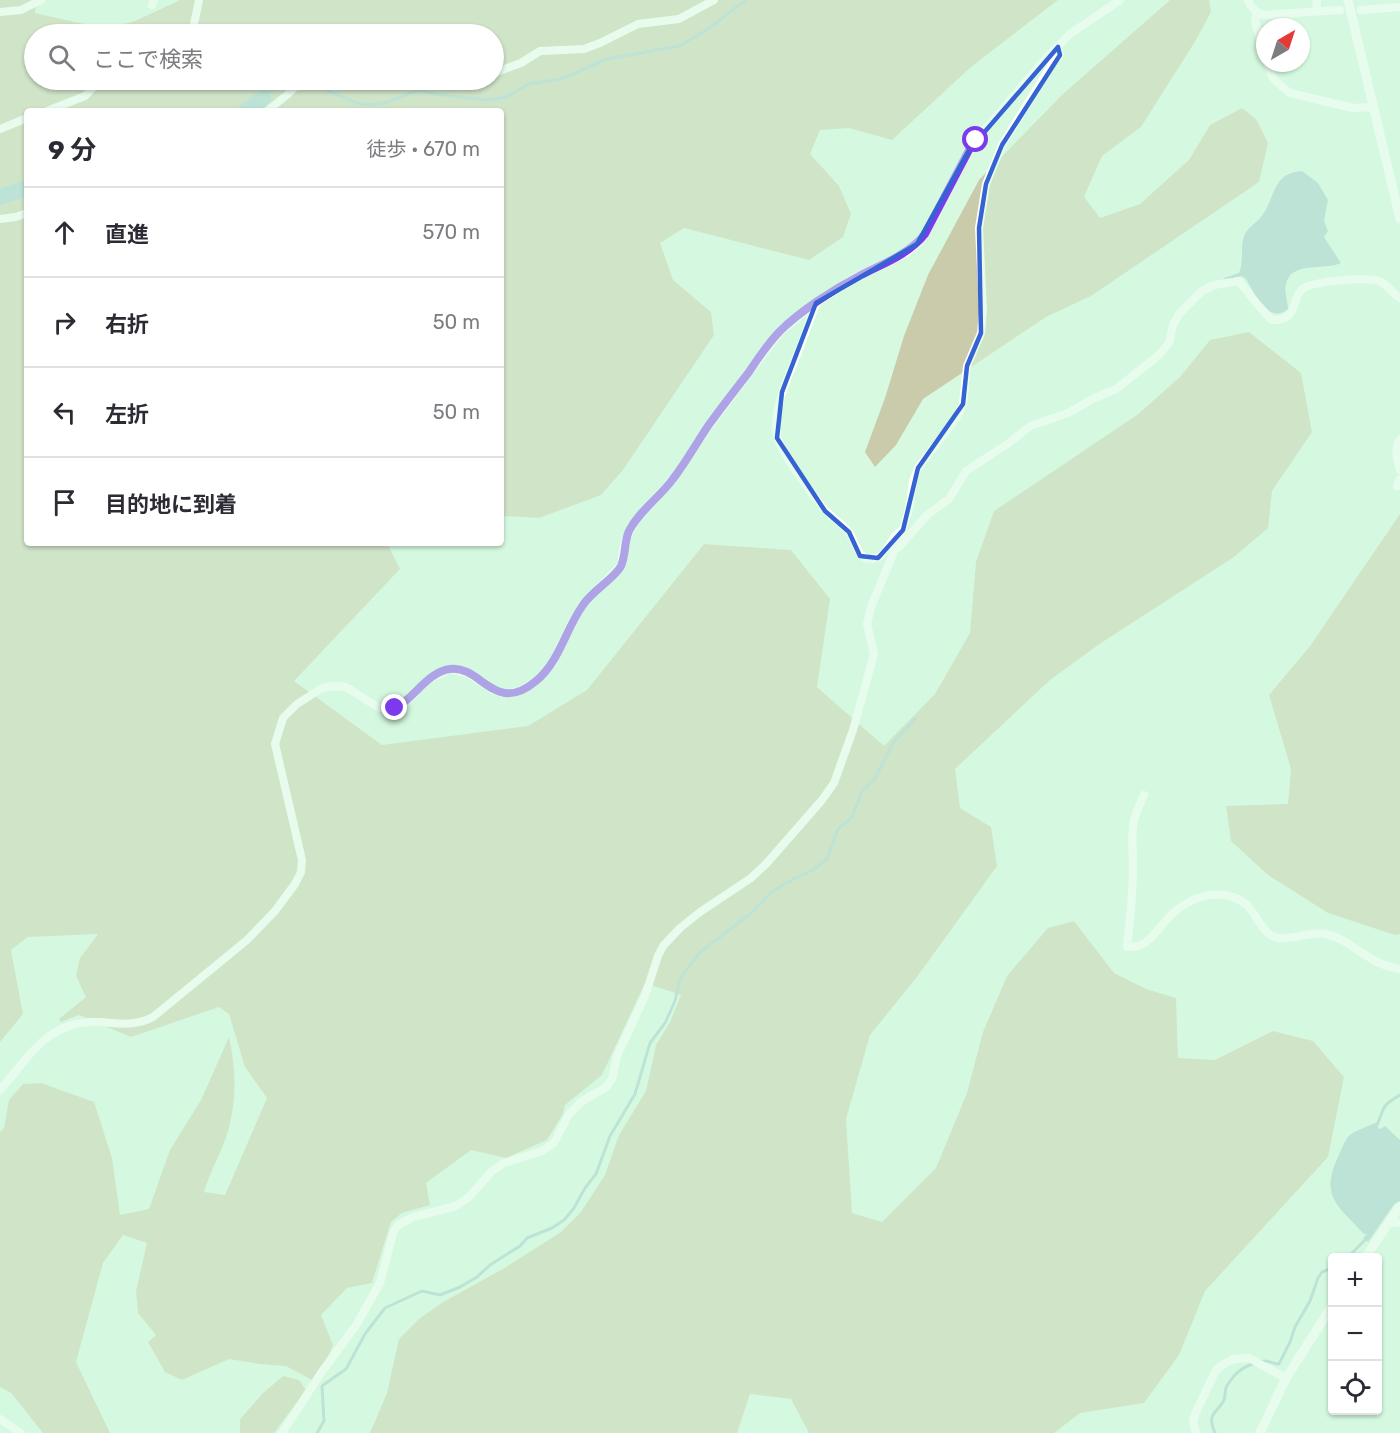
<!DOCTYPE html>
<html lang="ja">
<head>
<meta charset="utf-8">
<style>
  body { margin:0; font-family:Rubik,"Noto Sans JP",sans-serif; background:#f2f2f3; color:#2b2b33 }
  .controls { position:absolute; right:18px; bottom:18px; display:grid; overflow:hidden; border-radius:6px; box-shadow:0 2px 4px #0004 }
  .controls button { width:54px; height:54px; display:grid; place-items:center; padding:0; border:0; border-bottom:2px solid #e1e1e2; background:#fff; color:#2b2b33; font:30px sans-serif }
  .compass { position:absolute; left:1256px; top:18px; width:54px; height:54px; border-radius:50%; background:#fff; box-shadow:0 2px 4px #0004; rotate:39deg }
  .stop { position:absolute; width:18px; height:18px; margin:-14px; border:4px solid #7c3aed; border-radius:50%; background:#fff }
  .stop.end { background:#7c3aed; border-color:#fff; box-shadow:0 2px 6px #0008 }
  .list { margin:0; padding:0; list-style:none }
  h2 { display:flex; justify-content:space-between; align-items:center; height:78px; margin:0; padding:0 24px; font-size:26px }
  h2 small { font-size:20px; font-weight:400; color:#7c7c81 }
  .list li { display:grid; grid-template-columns:39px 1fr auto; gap:18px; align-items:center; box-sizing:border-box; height:90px; padding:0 24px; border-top:2px solid #e1e1e2 }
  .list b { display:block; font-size:22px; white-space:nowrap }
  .list em { font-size:20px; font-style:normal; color:#7c7c81 }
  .icon { flex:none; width:33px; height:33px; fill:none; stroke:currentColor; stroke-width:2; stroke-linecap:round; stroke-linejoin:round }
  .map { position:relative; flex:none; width:1400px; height:1433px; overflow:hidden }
  .search { position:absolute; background:#fff; box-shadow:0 2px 4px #0004; left:24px; top:24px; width:480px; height:66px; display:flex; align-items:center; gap:15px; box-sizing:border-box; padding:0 21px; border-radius:33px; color:#7c7c81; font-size:22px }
  .panel { position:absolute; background:#fff; box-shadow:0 2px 4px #0004; left:24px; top:108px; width:480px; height:438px; border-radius:6px }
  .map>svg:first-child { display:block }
</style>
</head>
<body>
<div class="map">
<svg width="1400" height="1433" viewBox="0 0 1400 1433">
  <rect width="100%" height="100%" fill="#d6f9e0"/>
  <!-- green -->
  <g fill="#c9cbab" fill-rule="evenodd">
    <path d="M0,0H37L35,13L106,29L135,21L180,0H1058L971,67L892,140L849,128L820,130L810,154L839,186L851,214L843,237L809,260L684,228L660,243L673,280L711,312L714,335L623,470L601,495L539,518L501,516V111H27V543H387L400,569L294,681L382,745L528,726L587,690L704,544L791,550L830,599L817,687L884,746L935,694L970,633L976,562L994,511L1137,415L1180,377L1210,340L1249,332L1301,373L1312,432L1272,491L1268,528L1234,557L1098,645L1050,680L955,769L960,808L991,827L997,866L917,977L870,1035L846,1119L852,1213L882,1222L936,1168L967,1093L983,1032L1007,976L1048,928L1074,921L1114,973L1146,989L1176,998L1178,1058L1215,1060L1273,1031L1313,1041L1344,1077L1328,1157L1205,1291L1179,1355L1144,1403L1080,1413L1054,1433H809L791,1399L750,1394L737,1433H370L387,1393L399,1339L419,1319L443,1302L503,1269L561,1232L581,1212L605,1175L619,1135L646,1091L656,1045L670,1022L681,995L645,983L602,1075L565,1105L563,1114L547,1140L506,1158L471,1150L426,1183L430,1205L402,1213L391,1222L372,1283L347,1288L321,1315L333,1345L327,1359L312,1380L286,1366L260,1364L229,1359L182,1380L165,1372L148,1342L156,1335L138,1313L136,1291L147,1243L123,1235L103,1263L76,1362L110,1433H43L11,1393L0,1387V1132L4,1128L9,1100L23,1084L41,1083L94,1102L112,1158L120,1215L149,1209L170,1150L201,1100L229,1037C236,1070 237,1098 228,1131C222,1152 210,1171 204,1192L225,1195L267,1098L245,1067L229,1014L219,1007L131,1037L79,1015L61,1022L59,1019L86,997L76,976L80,958L98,934L28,937L11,950L23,1014L0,1042ZM34,34H494V80H34Z"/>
    <polygon points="1170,0 1209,0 1211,12 1196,40 1141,127 1102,156 1084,197 1100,218 1140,204 1189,160 1210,125 1242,108 1256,119 1268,143 1259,182 1091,296 1046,317 923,399 896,445 875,467 865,452 885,398 904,336 928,275 979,180 1063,94"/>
    <polygon points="1400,514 1400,934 1395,935 1328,913 1268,875 1231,841 1226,806 1288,804 1291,769 1269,695 1310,646"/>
    <polygon points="283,1376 299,1380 306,1390 274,1433 240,1433 240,1419 263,1393"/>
  </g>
  <!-- water -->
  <g fill="#9fc8c9">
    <path d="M1302,171L1318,183L1328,200L1324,221L1328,231L1324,237L1341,263C1325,271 1290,260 1286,285C1284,292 1288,302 1288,309C1268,325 1255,294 1246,279L1242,276L1224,280V278L1239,273C1244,262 1240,248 1244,236C1247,228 1255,224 1260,218C1276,199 1271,173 1302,171Z"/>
    <path d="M1375,1123H1378V1128L1380,1129L1385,1126L1400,1140V1207L1395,1203L1368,1242L1363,1238L1367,1234H1364C1339,1207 1320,1197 1337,1159C1350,1130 1346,1136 1375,1123Z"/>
  </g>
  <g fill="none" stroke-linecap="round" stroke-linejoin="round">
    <!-- stream -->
    <g stroke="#9fc8c9" stroke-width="3">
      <polyline points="263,98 271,91 290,84 314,85 357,103 369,105 385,103 418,90 435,94 486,100 506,97 529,84 561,79 607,59 679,46 705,31 746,0"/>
      <path d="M1377,1125C1385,1107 1381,1106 1400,1095"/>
      <polyline points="1347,1258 1366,1239"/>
      <polyline points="317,1433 324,1421 322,1386 346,1369 365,1334 385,1308 422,1291 440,1295 460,1287 477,1277 490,1265 520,1246 527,1238 552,1228 564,1220 574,1208 585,1188 596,1174 610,1136 635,1094 650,1043 665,1023 675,1001 680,979 690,965 699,953 750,914 772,892 782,885 814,869 827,859 838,829 852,817 862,791 874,780 893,743 915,719"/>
      <path d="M1215,1433C1206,1412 1217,1414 1224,1400C1226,1395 1224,1390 1227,1386C1235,1371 1248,1363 1265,1361C1269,1361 1274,1364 1279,1364L1290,1342L1295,1327L1310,1301L1318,1278L1322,1272L1332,1268"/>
    </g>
    <!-- river -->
    <g stroke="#9fc8c9" stroke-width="16">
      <polyline points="246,111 263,98"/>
      <polyline points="0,197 27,188"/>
    </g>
    <!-- minor -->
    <g stroke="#fff" stroke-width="8">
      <path d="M1248,0C1251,8 1255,12 1263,15L1340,10"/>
      <polyline points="152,5 154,0"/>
      <polyline points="1361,10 1400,7"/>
      <polyline points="1316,11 1317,0"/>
      <polyline points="0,12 21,10 41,0"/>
      <polyline points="1257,13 1255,21 1265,57"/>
      <polyline points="192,34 199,0"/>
      <polyline points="1267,63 1274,80 1290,93 1353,108 1374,107"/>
      <polyline points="494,73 521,63 540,51 584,49 600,43 638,24 679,19 714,0"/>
      <path d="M131,80C142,85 154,85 165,80"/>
      <polyline points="366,80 439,80"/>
      <polyline points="47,111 85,96 100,80"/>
      <polyline points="267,111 287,95 302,80"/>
      <polyline points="0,129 27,118"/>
      <polyline points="0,219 16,217 27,213"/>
      <path d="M816,305C811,316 807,328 803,339C794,366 769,410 778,440C782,453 816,501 827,512C833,518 841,523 847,530C858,541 855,563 876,558C889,555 890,535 903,530"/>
      <path d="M1400,440C1394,449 1397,460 1400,470"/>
      <polyline points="1397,486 1400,479"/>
      <path d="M899,547L927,515L949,499L966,471L1009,443L1030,426L1068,413L1092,399L1116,389L1159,355L1169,343L1173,325L1179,314L1202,291L1214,285L1239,281L1257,304L1272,320C1298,320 1290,305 1301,290C1309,281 1366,277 1379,281C1388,284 1392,294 1400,298"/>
      <path d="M1144,795C1128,827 1133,834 1133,868C1133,894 1130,921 1127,947L1139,946L1146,942C1156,934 1162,924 1171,915C1191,896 1222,886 1246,904C1256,913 1260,929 1272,936C1284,943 1310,931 1326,934C1352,940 1369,965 1400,969"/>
      <path d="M0,1090C30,1056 48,1020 98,1022C117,1023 135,1027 153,1017L247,940L275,911L295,884L301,872L302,860L275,744L283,718L297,704L322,688L335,686L346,687L379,708H395L404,704L428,680L450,669L467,673L493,690L506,694L521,690L536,681L552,664L572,622L584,603L621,565L624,543L636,520L674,478L709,426L779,333L816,303L857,276L906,253L917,244L925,234L969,150L976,140L1046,58L1070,34L1120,0"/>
      <polyline points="1389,1222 1400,1223"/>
      <polyline points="0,1419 21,1433"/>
      <polyline points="282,1433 323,1370 355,1327 380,1283 393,1233 398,1225 413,1217 456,1206 470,1196 492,1171 504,1163 542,1151 554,1143 569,1114 581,1102 606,1087 612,1079 617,1056 645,996 658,956 663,946 680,928 700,912 751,878 766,864 822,800 834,783 853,730 874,654 867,624 871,607 903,530 910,505 913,481 918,468 958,416 963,404 967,366 981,333 983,310 979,228 986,184 1002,145 1052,64 1060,55 1058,47"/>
      <polyline points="1196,1433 1193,1421 1196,1412 1216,1370 1224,1364 1234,1359 1249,1358 1286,1378"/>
    </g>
    <!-- tertiary -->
    <g stroke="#fff" stroke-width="9">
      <polyline points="1348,0 1400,219"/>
      <polyline points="1365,1258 1400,1206"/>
      <polyline points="1260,1433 1286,1378 1332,1306"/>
    </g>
  </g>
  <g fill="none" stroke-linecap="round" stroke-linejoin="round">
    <!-- route -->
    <path stroke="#7c3aed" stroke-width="8" d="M395,708C414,699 427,672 450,669C482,665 494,716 536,681C560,661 565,630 583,605C592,591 615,578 621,566C626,555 624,542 629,531C639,511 660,497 673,479C686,462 696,444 708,426C721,408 735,390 749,372C758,358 768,344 779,332C800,311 834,289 861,275C884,263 908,255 925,234L969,150L976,140"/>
  </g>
  <!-- marked area -->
  <path d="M0 0H1400V1433H0ZM1058,47L1060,55L1002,145L986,184L979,228L981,333L967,366L963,404L918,468L903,530L878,558L860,556L849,532L825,511L777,438L782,392L816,303L917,244L969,150Z" fill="#d6f9e0" fill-opacity=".55" fill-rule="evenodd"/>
  <path fill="none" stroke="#3563d3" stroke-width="4.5" stroke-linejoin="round" d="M1058,47L1060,55L1002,145L986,184L979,228L981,333L967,366L963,404L918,468L903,530L878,558L860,556L849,532L825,511L777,438L782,392L816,303L917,244L969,150Z"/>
</svg>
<div class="controls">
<button>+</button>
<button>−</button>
<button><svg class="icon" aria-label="locate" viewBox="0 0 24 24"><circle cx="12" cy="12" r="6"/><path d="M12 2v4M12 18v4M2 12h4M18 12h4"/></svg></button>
</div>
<svg class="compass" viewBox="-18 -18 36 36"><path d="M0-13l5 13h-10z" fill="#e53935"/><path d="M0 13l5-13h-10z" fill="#7c7c81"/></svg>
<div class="stop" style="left:976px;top:140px"></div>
<div class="stop end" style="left:395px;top:708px"></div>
<div class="search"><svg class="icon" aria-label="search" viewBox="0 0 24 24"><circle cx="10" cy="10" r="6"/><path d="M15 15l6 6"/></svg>ここで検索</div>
<section class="panel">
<h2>9 分<small>徒歩 · 670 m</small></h2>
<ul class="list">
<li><svg class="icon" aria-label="ahead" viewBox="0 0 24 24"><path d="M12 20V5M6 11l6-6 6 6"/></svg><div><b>直進</b></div><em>570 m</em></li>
<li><svg class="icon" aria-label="right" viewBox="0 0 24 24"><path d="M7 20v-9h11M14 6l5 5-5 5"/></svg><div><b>右折</b></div><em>50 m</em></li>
<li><svg class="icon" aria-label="left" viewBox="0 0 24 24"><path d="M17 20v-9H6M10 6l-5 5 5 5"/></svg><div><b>左折</b></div><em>50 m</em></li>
<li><svg class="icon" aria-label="arrive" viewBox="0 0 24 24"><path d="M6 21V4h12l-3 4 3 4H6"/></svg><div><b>目的地に到着</b></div></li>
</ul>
</section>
</div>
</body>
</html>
